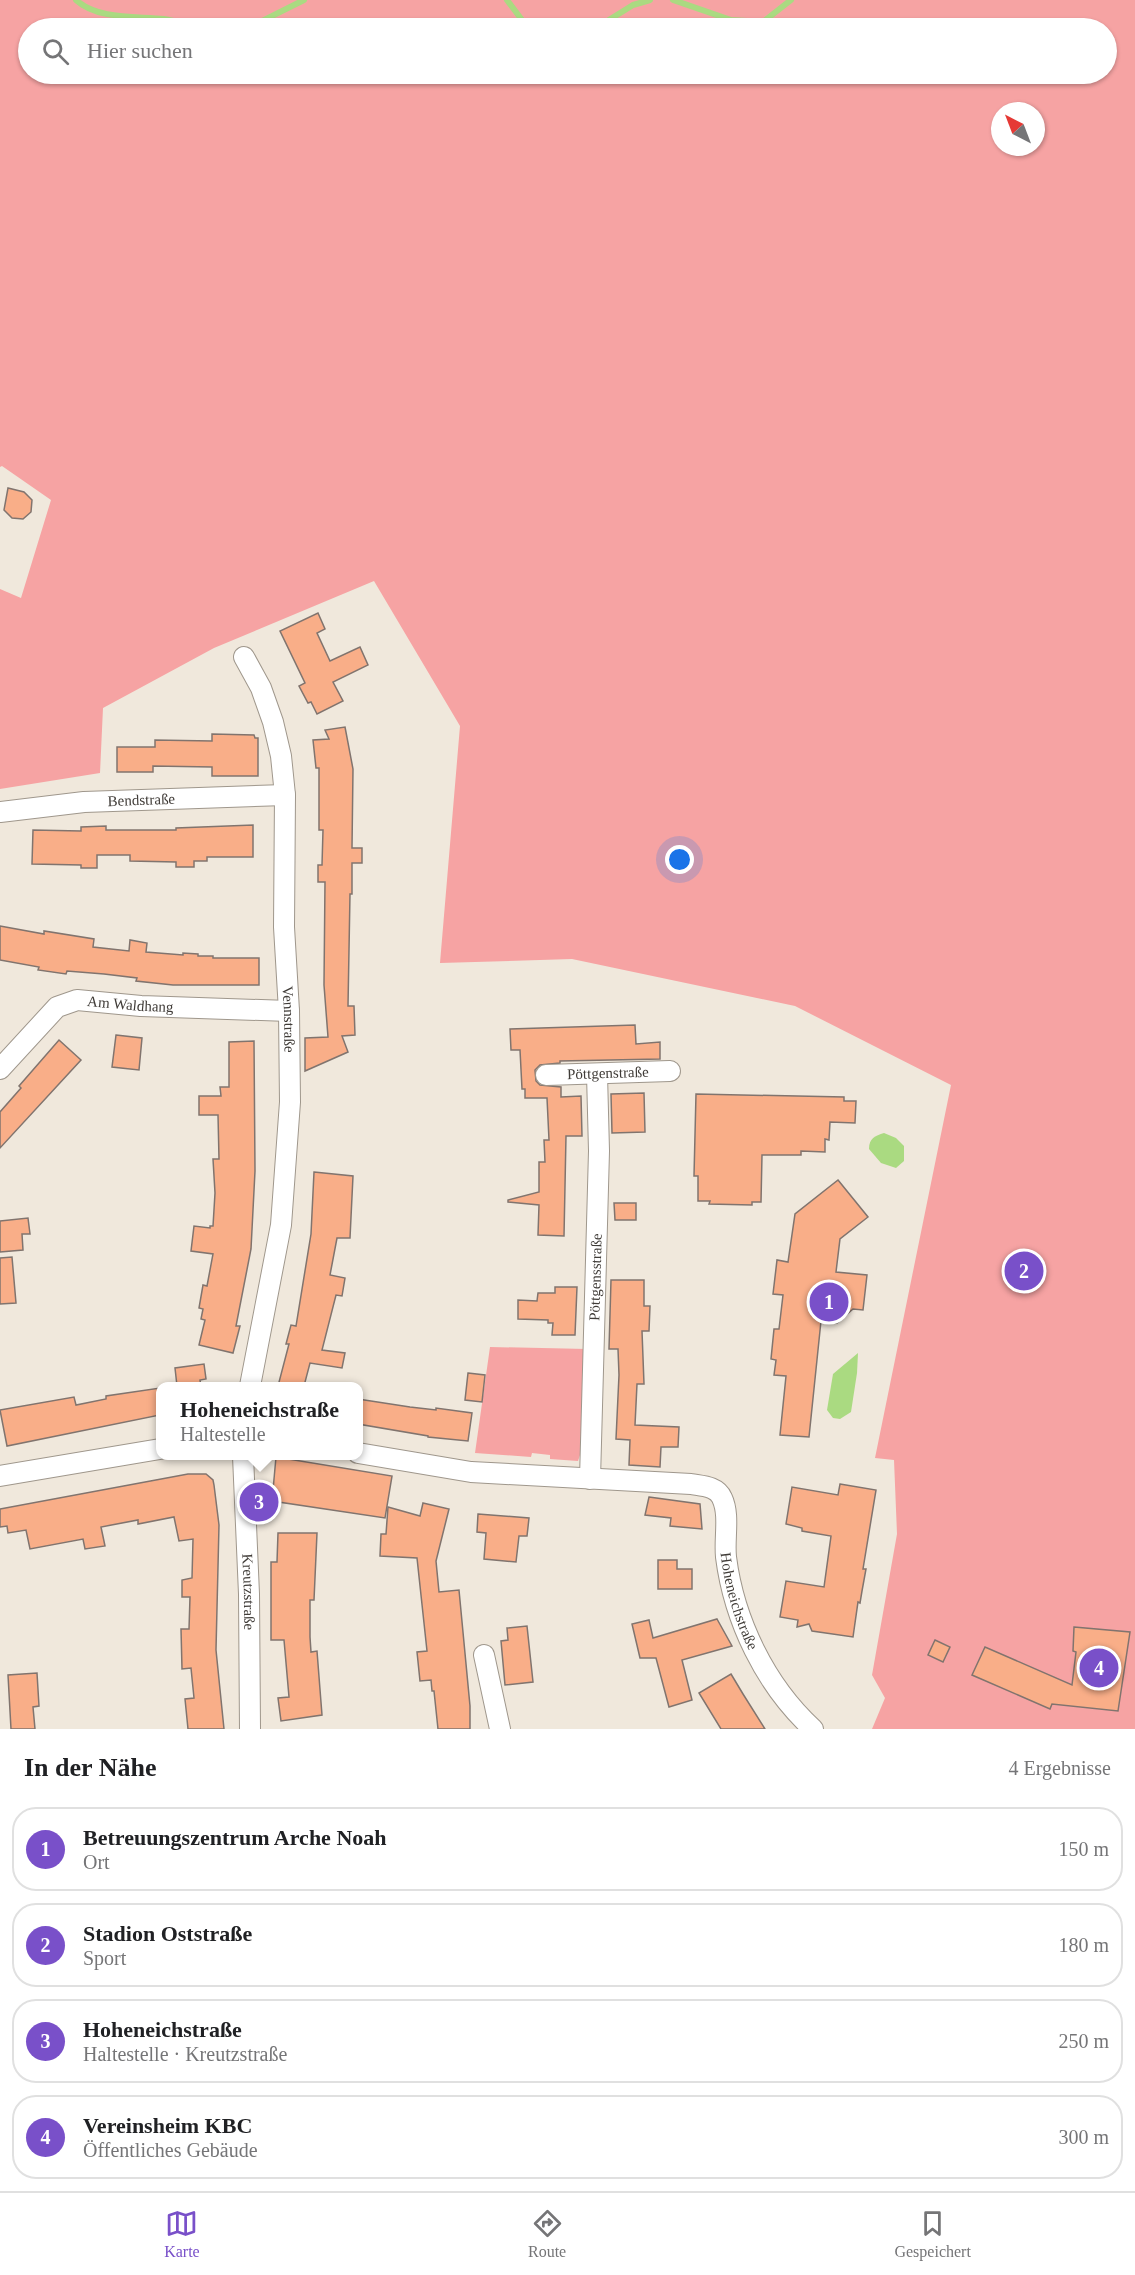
<!DOCTYPE html>
<html lang="de">
<head>
<meta charset="utf-8">
<style>
  body { margin:0; font-family:Georgia,serif; background:#f2f2f2; color:#202124 }
  .compass { position:absolute; left:991px; top:102px; width:54px; height:54px; border-radius:50%; background:#fff; box-shadow:0 2px 4px #0004; rotate:318deg }
  .you { position:absolute; left:680px; top:860px; width:21px; height:21px; margin:-15px; border:4px solid #fff; border-radius:50%; background:#1a73e8; box-shadow:0 0 0 9px #1a73e833 }
  .badge { display:grid; place-items:center; width:39px; height:39px; border-radius:50%; background:#7950c9; color:#fff; font-size:20px; font-weight:700 }
  .pin { position:absolute; translate:-50% -50%; border:3px solid #fff; box-shadow:0 2px 6px #0006 }
  .popup { position:absolute; left:156px; top:1382px; width:207px; height:78px; box-sizing:border-box; display:grid; place-content:center; border-radius:12px; background:#fff; filter:drop-shadow(0 2px 4px #0005); font-size:20px; white-space:nowrap; color:#757577 }
  .popup b { font-size:22px; color:#202124 }
  .popup::after { content:''; position:absolute; left:50%; top:100%; margin-left:-12px; border:12px solid transparent; border-top-color:#fff }
  .list { margin:0; padding:0; list-style:none }
  h2 { display:flex; justify-content:space-between; align-items:center; height:78px; margin:0; padding:0 24px; font-size:26px }
  h2 small { font-size:20px; font-weight:400; color:#757577 }
  .list li { display:grid; grid-template-columns:39px 1fr auto; gap:18px; align-items:center; box-sizing:border-box; height:84px; margin:0 12px 12px; padding:0 12px; border:2px solid #e0e0e0; border-radius:24px }
  .list b { display:block; font-size:22px; white-space:nowrap }
  .list p { margin:0; font-size:20px; white-space:nowrap; color:#757577 }
  .list em { font-size:20px; font-style:normal; color:#757577 }
  .icon { flex:none; width:33px; height:33px; fill:none; stroke:currentColor; stroke-width:2; stroke-linecap:round; stroke-linejoin:round }
  .map { position:relative; flex:none; width:1135px; height:1729px; overflow:hidden }
  .search { position:absolute; background:#fff; box-shadow:0 2px 4px #0004; left:18px; right:18px; top:18px; height:66px; display:flex; align-items:center; gap:15px; box-sizing:border-box; padding:0 21px; border-radius:33px; color:#757577; font-size:22px }
  .sheet { height:462px; background:#fff }
  nav { display:flex; justify-content:space-around; align-items:center; box-sizing:border-box; height:84px; border-top:2px solid #e0e0e0; background:#fff; font-size:16px; color:#757577 }
  nav a { display:grid; justify-items:center; gap:3px }
  nav .on { color:#7950c9 }
  .map>svg:first-child { display:block }
</style>
</head>
<body>
<div class="map">
<svg width="1135" height="1729" viewBox="0 0 1135 1729">
  <rect width="100%" height="100%" fill="#f0e8dc"/>
  <!-- green -->
  <g fill="#f6a3a3" fill-rule="evenodd">
    <path d="M0,0H1135V1729H872L885,1698L872,1675L897,1534L894,1460L875,1458L951,1085L795,1006L572,959L440,963L460,726L374,581L214,648L103,708L100,773L0,789V589L21,598L51,500L2,466L0,467ZM28,28H1106V74H28ZM1000,111H1036V147H1000Z"/>
    <polygon points="490,1347 587,1349 583,1453 580,1455 578,1461 550,1459 550,1455 532,1453 531,1457 475,1453"/>
  </g>
  <!-- water -->
  <g fill="#aada81">
    <path d="M884,1133L896,1138L904,1146V1161L896,1168L881,1163L869,1149C869,1138 875,1136 884,1133Z"/>
    <polygon points="858,1353 857,1373 851,1412 840,1419 833,1418 827,1410 833,1374"/>
  </g>
  <g fill="none" stroke-linecap="round" stroke-linejoin="round">
    <!-- stream -->
    <g stroke="#aada81" stroke-width="6">
      <path d="M76,0C98,20 137,16 164,19C174,20 186,25 196,28"/>
      <polyline points="507,0 528,28"/>
      <polyline points="673,0 731,20 763,22 791,0"/>
      <polyline points="235,28 250,27 304,0"/>
      <polyline points="596,28 633,5 650,0"/>
    </g>
  </g>
  <!-- building -->
  <g fill="#f9ae88" stroke="#81746e" stroke-width="1.5">
    <polygon points="8,488 24,492 32,500 31,512 23,519 12,518 4,510"/>
    <polygon points="318,613 325,629 317,633 330,661 360,647 368,665 333,682 343,701 317,714 311,702 308,703 299,686 305,683 280,631"/>
    <polygon points="345,727 353,769 352,848 362,848 362,863 352,863 352,894 350,894 348,1006 354,1006 355,1035 342,1036 348,1052 305,1071 305,1038 328,1037 324,985 325,882 318,882 318,865 322,865 323,830 319,830 319,768 316,768 313,740 329,739 325,730"/>
    <polygon points="212,734 254,735 255,738 258,738 258,776 212,776 212,767 153,766 153,772 117,772 117,747 155,747 155,740 212,741"/>
    <polygon points="253,825 253,857 207,857 207,861 194,861 194,867 176,867 176,862 130,861 130,855 97,855 97,868 81,868 81,865 32,864 33,830 81,831 81,827 106,826 106,830 176,830 176,828"/>
    <polygon points="0,926 44,934 44,931 94,939 93,947 129,951 130,940 147,943 146,952 183,955 183,953 198,954 198,956 213,956 213,958 259,958 259,985 173,985 136,981 137,978 104,974 67,971 66,974 38,970 39,967 0,960"/>
    <polygon points="635,1025 636,1044 660,1042 660,1059 560,1061 560,1063 540,1065 535,1070 536,1081 540,1085 561,1087 561,1097 581,1096 582,1136 566,1136 564,1236 538,1235 539,1205 508,1202 508,1200 539,1192 539,1162 545,1162 544,1140 549,1140 547,1098 525,1098 525,1089 522,1089 520,1050 511,1050 510,1029"/>
    <polygon points="116,1035 142,1038 139,1070 112,1067"/>
    <polygon points="59,1040 81,1060 0,1148 0,1112 21,1088 19,1086"/>
    <polygon points="254,1041 255,1171 251,1249 236,1326 240,1326 233,1353 199,1345 205,1320 201,1319 203,1309 199,1308 203,1285 207,1286 213,1254 191,1251 194,1226 210,1228 210,1226 213,1226 215,1193 213,1159 219,1159 218,1115 199,1115 199,1096 221,1096 220,1087 229,1087 229,1042"/>
    <polygon points="644,1093 645,1132 612,1133 611,1094"/>
    <polygon points="696,1094 844,1097 844,1101 856,1101 855,1123 830,1122 829,1140 825,1139 825,1152 801,1151 801,1155 762,1155 761,1202 752,1202 752,1205 709,1204 710,1201 698,1201 698,1176 694,1176"/>
    <polygon points="314,1172 353,1176 350,1238 337,1238 330,1275 345,1278 342,1296 336,1295 322,1350 345,1353 342,1368 310,1363 304,1386 278,1386 289,1344 286,1344 291,1325 296,1326 311,1234"/>
    <polygon points="838,1180 868,1217 840,1239 836,1272 867,1275 863,1310 853,1309 837,1323 821,1321 809,1437 780,1435 786,1376 774,1375 776,1360 771,1359 774,1329 779,1329 783,1295 773,1294 777,1260 788,1262 795,1214"/>
    <polygon points="614,1203 636,1203 636,1220 615,1220"/>
    <polygon points="28,1218 30,1234 22,1234 23,1250 0,1252 0,1221"/>
    <polygon points="12,1257 16,1303 0,1304 0,1258"/>
    <polygon points="611,1280 644,1280 644,1306 650,1306 649,1331 642,1331 644,1384 637,1384 635,1425 679,1427 678,1447 661,1447 660,1467 629,1465 630,1440 616,1439 619,1375 618,1349 609,1349"/>
    <polygon points="555,1287 577,1287 575,1335 552,1335 553,1323 548,1323 548,1320 518,1319 518,1300 537,1301 538,1293 555,1293"/>
    <polygon points="204,1364 206,1379 200,1380 201,1386 177,1386 175,1368"/>
    <polygon points="468,1373 485,1375 482,1402 465,1400"/>
    <polygon points="160,1388 160,1415 7,1446 0,1410 74,1397 76,1405 106,1399 106,1396"/>
    <polygon points="358,1399 410,1407 436,1410 436,1408 472,1413 468,1441 428,1437 428,1436 358,1424"/>
    <polygon points="276,1457 392,1476 385,1518 272,1501"/>
    <polygon points="188,1474 206,1474 213,1480 214,1485 219,1525 216,1650 224,1729 188,1729 185,1699 194,1698 191,1668 182,1669 181,1629 189,1629 190,1597 182,1597 182,1580 192,1578 193,1539 179,1541 174,1517 138,1524 138,1520 101,1527 105,1546 85,1549 83,1539 30,1549 26,1530 8,1533 7,1526 0,1527 0,1509"/>
    <polygon points="840,1484 876,1490 863,1569 866,1569 862,1591 860,1603 858,1602 853,1637 812,1631 809,1624 797,1627 798,1620 780,1617 786,1581 824,1587 831,1536 802,1531 802,1528 786,1524 792,1487 838,1495"/>
    <polygon points="649,1497 700,1504 702,1529 670,1526 671,1518 645,1515"/>
    <polygon points="423,1503 449,1509 436,1561 439,1592 459,1590 470,1706 470,1729 438,1729 434,1691 432,1691 431,1680 420,1681 417,1652 427,1651 417,1558 380,1556 381,1534 386,1534 388,1507 420,1516"/>
    <polygon points="478,1514 529,1518 527,1536 519,1536 516,1562 484,1559 486,1533 477,1532"/>
    <polygon points="278,1533 317,1533 314,1600 310,1600 310,1637 311,1652 317,1651 322,1715 281,1721 278,1698 289,1697 284,1640 271,1640 271,1562 277,1562"/>
    <polygon points="658,1560 677,1560 677,1569 692,1569 692,1589 658,1589"/>
    <polygon points="717,1619 732,1646 682,1660 692,1700 669,1707 656,1658 640,1658 632,1624 649,1620 653,1638"/>
    <polygon points="527,1626 533,1682 505,1685 501,1641 508,1640 507,1628"/>
    <polygon points="1074,1627 1130,1632 1118,1711 1052,1704 1050,1709 972,1675 985,1647 1072,1685 1076,1652 1073,1651"/>
    <polygon points="935,1640 950,1647 943,1662 928,1655"/>
    <polygon points="37,1673 39,1706 33,1707 35,1729 11,1729 8,1675"/>
    <polygon points="731,1674 743,1694 765,1729 721,1729 699,1693"/>
  </g>
  <g fill="none" stroke-linecap="round" stroke-linejoin="round">
    <defs>
      <g id="minor">
        <path id="s1" d="M244,657L261,688L273,722L281,756L285,795L284,927L289,1011L290,1102L281,1225L250,1386"/>
        <path id="s2" d="M0,812L84,802L285,795"/>
        <path id="s3" d="M0,1069L57,1007L77,1000L141,1006L289,1011"/>
        <path id="s4" d="M546,1075L670,1071"/>
        <path id="s5" d="M358,1453L471,1472L691,1484C702,1486 717,1486 722,1498C730,1515 724,1538 726,1557C734,1620 765,1685 813,1729"/>
        <path id="s6" d="M243,1456L249,1594L250,1729"/>
        <polyline points="0,1476 160,1449"/>
        <path id="s7" d="M590,1479L599,1151L597,1074"/>
        <polyline points="484,1655 500,1729"/>
      </g>
    </defs>
    <!-- minor casing -->
    <use href="#minor" stroke="#9f978c" stroke-width="22"/>
    <!-- minor -->
    <use href="#minor" stroke="#fff" stroke-width="20"/>
  </g>
  <g text-anchor="middle" stroke-width="4.5" stroke-linejoin="round" paint-order="stroke">
    <!-- street labels -->
    <g font-size="15" fill="#403c38" stroke="#fdf5e9">
      <text dy="5" stroke="none"><textPath href="#s2" startOffset="142">Bendstraße</textPath></text>
      <text dy="5" stroke="none"><textPath href="#s3" startOffset="159">Am Waldhang</textPath></text>
      <text dy="5" stroke="none"><textPath href="#s1" startOffset="370">Vennstraße</textPath></text>
      <text dy="5" stroke="none"><textPath href="#s4" startOffset="62">Pöttgenstraße</textPath></text>
      <text dy="5" stroke="none"><textPath href="#s7" startOffset="202">Pöttgensstraße</textPath></text>
      <text dy="5" stroke="none"><textPath href="#s6" startOffset="136">Kreutzstraße</textPath></text>
      <text dy="5" stroke="none"><textPath href="#s5" startOffset="476">Hoheneichstraße</textPath></text>
    </g>
  </g>
</svg>
<svg class="compass" viewBox="-18 -18 36 36"><path d="M0-13l5 13h-10z" fill="#e53935"/><path d="M0 13l5-13h-10z" fill="#757577"/></svg>
<div class="you"></div>
<div class="pin badge" style="left:829px;top:1302px">1</div>
<div class="pin badge" style="left:1024px;top:1271px">2</div>
<div class="pin badge" style="left:259px;top:1502px">3</div>
<div class="popup"><b>Hoheneichstraße</b>Haltestelle</div>
<div class="pin badge" style="left:1099px;top:1668px">4</div>
<div class="search"><svg class="icon" aria-label="search" viewBox="0 0 24 24"><circle cx="10" cy="10" r="6"/><path d="M15 15l6 6"/></svg>Hier suchen</div>
</div>
<section class="sheet">
<h2>In der Nähe<small>4 Ergebnisse</small></h2>
<ul class="list">
<li><span class="badge">1</span><div><b>Betreuungszentrum Arche Noah</b><p>Ort</p></div><em>150 m</em></li>
<li><span class="badge">2</span><div><b>Stadion Oststraße</b><p>Sport</p></div><em>180 m</em></li>
<li><span class="badge">3</span><div><b>Hoheneichstraße</b><p>Haltestelle · Kreutzstraße</p></div><em>250 m</em></li>
<li><span class="badge">4</span><div><b>Vereinsheim KBC</b><p>Öffentliches Gebäude</p></div><em>300 m</em></li>
</ul>
</section>
<nav>
<a class="on"><svg class="icon" aria-label="map" viewBox="0 0 24 24"><path d="M3 6l6-2 6 2 6-2v14l-6 2-6-2-6 2zM9 4v14M15 6v14"/></svg>Karte</a>
<a><svg class="icon" aria-label="directions" viewBox="0 0 24 24"><path d="M12 3l9 9-9 9-9-9zM9 14v-3h6M13 9l2 2-2 2"/></svg>Route</a>
<a><svg class="icon" aria-label="saved" viewBox="0 0 24 24"><path d="M7 4h10v16l-5-4-5 4z"/></svg>Gespeichert</a>
</nav>
</body>
</html>
